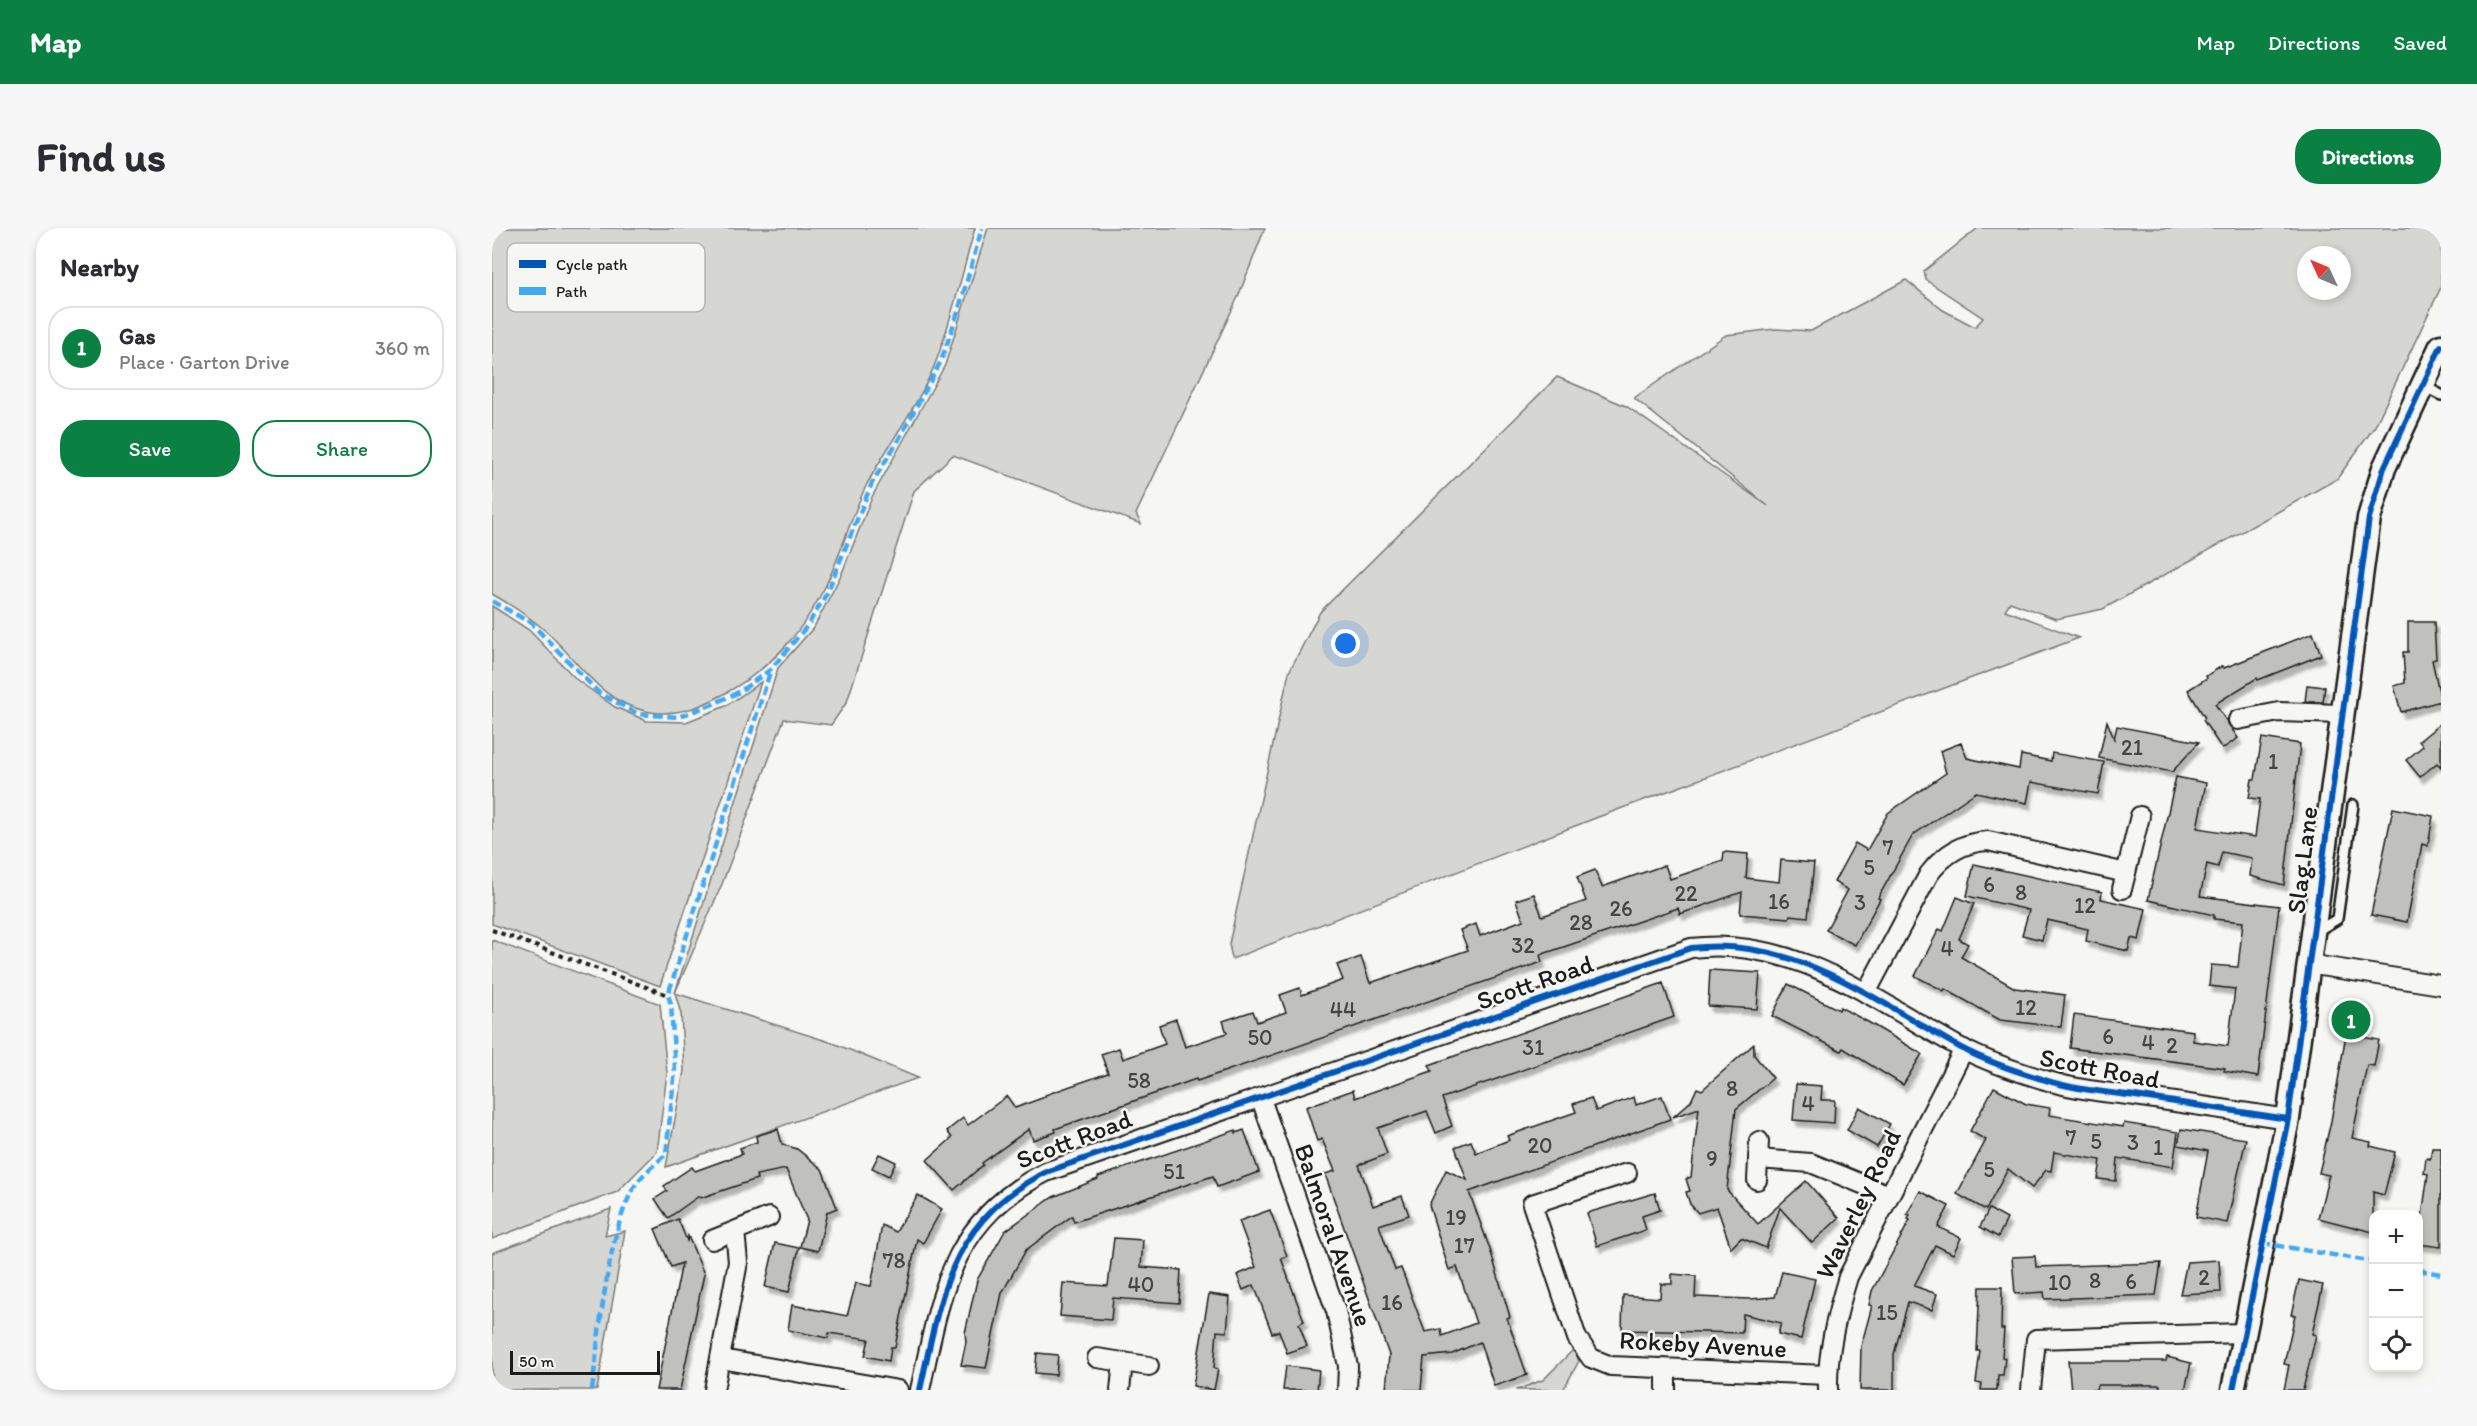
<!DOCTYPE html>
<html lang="en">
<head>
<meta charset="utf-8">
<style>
  body { margin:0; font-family:Itim,sans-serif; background:#f7f7f7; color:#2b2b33 }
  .controls { position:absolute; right:18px; bottom:18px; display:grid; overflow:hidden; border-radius:12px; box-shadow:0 3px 9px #0003 }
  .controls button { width:54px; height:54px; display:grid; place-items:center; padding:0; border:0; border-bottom:2px solid #e1e1e2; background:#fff; color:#2b2b33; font:30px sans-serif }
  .compass { position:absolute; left:1805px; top:18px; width:54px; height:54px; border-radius:50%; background:#fff; box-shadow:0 3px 9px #0003; rotate:314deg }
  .scale { position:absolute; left:18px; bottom:15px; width:150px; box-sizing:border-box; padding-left:6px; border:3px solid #1c1c1c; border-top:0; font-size:16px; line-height:21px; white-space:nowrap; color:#1c1c1c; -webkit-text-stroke:4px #f6f6f2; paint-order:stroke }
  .you { position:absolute; left:854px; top:416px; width:21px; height:21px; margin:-15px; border:4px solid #fff; border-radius:50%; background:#1a73e8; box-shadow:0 0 0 9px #1a73e833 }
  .badge { display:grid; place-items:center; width:39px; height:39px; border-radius:50%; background:#0b8043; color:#fff; font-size:20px; font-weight:700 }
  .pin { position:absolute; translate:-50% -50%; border:3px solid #fff; box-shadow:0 2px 6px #0006 }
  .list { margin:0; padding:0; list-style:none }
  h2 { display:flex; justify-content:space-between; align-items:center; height:78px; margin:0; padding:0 24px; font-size:26px }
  h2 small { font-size:20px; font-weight:400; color:#7c7c81 }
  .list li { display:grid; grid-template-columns:39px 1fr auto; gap:18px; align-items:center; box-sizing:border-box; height:84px; margin:0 12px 12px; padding:0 12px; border:2px solid #e1e1e2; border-radius:24px }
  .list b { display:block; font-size:22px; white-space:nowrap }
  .list p { margin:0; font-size:20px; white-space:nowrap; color:#7c7c81 }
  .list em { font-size:20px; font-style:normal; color:#7c7c81 }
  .actions { display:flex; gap:12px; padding:18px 24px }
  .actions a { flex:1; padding:14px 0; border:2px solid #0b8043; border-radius:24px; text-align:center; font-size:21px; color:#0b8043 }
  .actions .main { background:#0b8043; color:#fff }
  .icon { flex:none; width:33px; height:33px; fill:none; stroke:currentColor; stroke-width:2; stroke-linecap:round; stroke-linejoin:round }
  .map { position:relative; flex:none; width:1949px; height:1162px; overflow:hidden; border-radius:24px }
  header { display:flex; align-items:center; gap:36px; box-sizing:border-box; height:84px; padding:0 30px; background:#0b8043; color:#fff }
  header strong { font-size:28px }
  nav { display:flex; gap:33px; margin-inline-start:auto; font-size:21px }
  .intro { display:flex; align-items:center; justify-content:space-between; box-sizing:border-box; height:144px; padding:0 36px }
  h1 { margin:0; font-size:42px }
  .button { padding:15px 27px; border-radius:24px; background:#0b8043; color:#fff; font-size:21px; font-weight:700 }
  main { display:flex; gap:36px; padding:0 36px }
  aside { flex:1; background:#fff; border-radius:24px; box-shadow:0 3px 9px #0003 }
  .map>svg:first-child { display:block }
</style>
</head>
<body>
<header>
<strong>Map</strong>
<nav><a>Map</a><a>Directions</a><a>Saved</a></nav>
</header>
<div class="intro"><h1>Find us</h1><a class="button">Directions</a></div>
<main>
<aside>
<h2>Nearby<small></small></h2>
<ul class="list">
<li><span class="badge">1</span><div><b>Gas</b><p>Place · Garton Drive</p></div><em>360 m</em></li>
</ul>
<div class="actions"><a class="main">Save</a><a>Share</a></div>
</aside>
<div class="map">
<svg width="1949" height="1162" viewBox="0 0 1949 1162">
  <defs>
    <filter id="shadow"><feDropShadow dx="3.5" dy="6" stdDeviation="1.5" flood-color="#0004"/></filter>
  </defs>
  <rect width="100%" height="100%" fill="#f6f6f2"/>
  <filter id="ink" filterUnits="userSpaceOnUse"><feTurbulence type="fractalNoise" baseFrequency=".0167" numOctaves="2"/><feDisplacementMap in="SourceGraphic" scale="12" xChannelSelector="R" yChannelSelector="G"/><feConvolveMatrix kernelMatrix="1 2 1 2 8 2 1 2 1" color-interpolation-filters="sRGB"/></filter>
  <g filter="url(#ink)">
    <!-- green -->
    <g fill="#d6d6d2" stroke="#797977" stroke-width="1.5" fill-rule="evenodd">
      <path d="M0,0H483C471,43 460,89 445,131C428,176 396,216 374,258C358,291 349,327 333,359C308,408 279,440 232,466C209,479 185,488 158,484C110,475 91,439 59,408C42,391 21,378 0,366Z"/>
      <polygon points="496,0 773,0 746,69 644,286 649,296 461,227 422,263 355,474 339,497 292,491 230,656 183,765 341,815 426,850 174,939 192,843 189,786 183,765 286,440 322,399 350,345 380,269 453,137"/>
      <path d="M1486,0H1949V59L1883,198L1845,251L1611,381L1564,391L1518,374L1513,382L1587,410L1101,591L740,731L737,716L797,444L828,384L1065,149L1134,178L1276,278L1142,170L1234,107L1283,101L1319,103L1414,52L1451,82L1483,99L1491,90L1434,52L1432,43ZM1814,27H1850V63H1814Z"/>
      <polygon points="0,378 37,402 85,452 123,479 155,493 194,494 234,478 269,454 168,758 0,696"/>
      <polygon points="0,712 168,776 175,845 165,924 125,964 0,1011"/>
      <polygon points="119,981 113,1008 133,1003 105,1162 0,1162 0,1025"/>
      <polygon points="1081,1122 1087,1133 1071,1162 1024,1162 1051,1152"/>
    </g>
    <!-- building -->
    <g fill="#c0c0bd" stroke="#1c1c1c" stroke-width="1.5" filter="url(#shadow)">
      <polygon points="1916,394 1942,394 1944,431 1940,432 1949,473 1909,484 1902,458 1913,455 1911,424 1916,424"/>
      <polygon points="1821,405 1829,427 1766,452 1765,450 1723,476 1746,510 1730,521 1711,492 1713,490 1696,462 1715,450 1714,448 1730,438 1732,440"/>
      <polygon points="1815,457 1833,459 1831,474 1813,474"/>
      <polygon points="1615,493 1622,511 1625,498 1707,514 1680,544 1607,530"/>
      <polygon points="1949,495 1949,539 1945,535 1928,549 1914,532 1931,518 1927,513"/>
      <polygon points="1770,510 1808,516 1792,657 1758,648 1760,630 1730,624 1726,639 1715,636 1708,668 1787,678 1766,849 1732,843 1733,840 1578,820 1582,787 1701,803 1701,813 1736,818 1743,761 1717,758 1719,737 1746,739 1751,694 1722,691 1722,687 1656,672 1684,549 1714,555 1705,600 1763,609 1768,571 1757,570 1760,551 1763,551"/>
      <polygon points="1469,515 1475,530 1527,541 1529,527 1559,533 1560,525 1612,534 1606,566 1539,554 1535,575 1484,564 1421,607 1386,670 1388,671 1363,717 1334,702 1356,662 1342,654 1363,615 1375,622 1396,585 1454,545 1448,523"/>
      <polygon points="1901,580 1941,588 1936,618 1930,616 1915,694 1879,687"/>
      <polygon points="1232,624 1256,626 1254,650 1287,654 1289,632 1322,635 1316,689 1298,687 1297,690 1248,686 1250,664 1188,686 1186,680 1048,727 1050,734 705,853 704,851 563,901 564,904 541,912 537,901 490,935 491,937 462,962 435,932 460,910 455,903 471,890 476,897 515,868 523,880 553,869 553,867 616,845 609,826 627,820 631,831 673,816 667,797 684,791 693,819 735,805 731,793 761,783 765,794 794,784 788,767 808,760 810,767 851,752 845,737 869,729 878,755 976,722 968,702 984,696 988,708 1031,692 1024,672 1042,666 1050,688 1094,673 1085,649 1103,642 1110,659 1173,637 1178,651 1231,633"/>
      <polygon points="1482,636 1610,664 1609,671 1654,681 1647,712 1639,710 1636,723 1594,713 1596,701 1555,692 1550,712 1530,707 1537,682 1475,668"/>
      <polygon points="1465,669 1482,676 1467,711 1476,716 1469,729 1523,760 1573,767 1569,799 1508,792 1453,761 1452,763 1423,748 1447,701 1451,703"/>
      <polygon points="1218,742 1268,745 1265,781 1216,778"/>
      <polygon points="1171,755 1182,789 950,870 960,898 944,905 935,883 886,900 895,926 867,937 881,978 910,968 917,987 887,997 903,1042 909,1040 933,1104 949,1101 950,1108 984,1095 965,1039 957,1042 937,977 954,942 975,952 963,919 979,913 984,925 1017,912 1015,908 1084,884 1081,876 1099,870 1104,883 1142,869 1144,877 1170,868 1178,891 977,964 998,1021 1018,1089 1015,1090 1035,1147 1002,1158 988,1114 960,1126 932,1129 929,1162 894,1162 897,1127 833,946 843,943 830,911 825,913 814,879 861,862 863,870 940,843 937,837"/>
      <polygon points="1296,756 1347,782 1348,779 1376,794 1430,826 1411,857 1351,820 1349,823 1280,788"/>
      <polygon points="1854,806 1887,812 1882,838 1875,837 1860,910 1879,914 1878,918 1903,924 1892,967 1881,964 1881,1004 1826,990 1837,947 1827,945 1839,893"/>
      <polygon points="1262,816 1262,827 1281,850 1244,881 1235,962 1266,996 1314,953 1347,990 1320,1015 1288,980 1274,1020 1249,1010 1239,1020 1225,979 1206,985 1198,976 1194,964 1198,963 1194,951 1199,949 1207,880 1181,889 1199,873 1205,860 1210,862"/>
      <polygon points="1304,856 1330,858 1329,872 1343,872 1342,895 1301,892"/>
      <polygon points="1502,859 1534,876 1558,880 1557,887 1631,899 1632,895 1686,904 1681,939 1626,930 1624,953 1606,951 1609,932 1562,924 1559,943 1554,942 1540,960 1516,941 1494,982 1465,966 1494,912 1478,903"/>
      <polygon points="1367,879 1398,896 1385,919 1355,902"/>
      <polygon points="286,901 290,916 305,921 330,941 345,980 335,984 326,1023 308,1019 315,992 294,941 264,947 265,951 208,970 207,968 176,990 163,971 175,963 172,958 200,939 203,943 250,926 248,920 265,914 264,908"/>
      <polygon points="1689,901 1754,911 1735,995 1704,989 1716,923 1686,917"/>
      <polygon points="744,902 744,905 752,902 767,944 725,959 721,948 582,994 580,988 534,1022 510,1065 494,1140 469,1137 474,1114 473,1105 485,1052 513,1003 561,969 606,951 606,949"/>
      <polygon points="1940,920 1949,920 1949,1019 1926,1016 1936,946 1932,945 1934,930 1938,931"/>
      <polygon points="387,926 404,934 397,948 380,940"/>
      <polygon points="1428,963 1457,978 1446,999 1469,1010 1461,1026 1443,1017 1422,1058 1445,1066 1440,1082 1416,1074 1402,1126 1402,1162 1368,1162 1369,1118 1380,1078 1377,1077 1380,1063 1418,992 1416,991 1418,987 1415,986"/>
      <polygon points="1163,965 1168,982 1150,988 1154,1002 1105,1018 1095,985"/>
      <polygon points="426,967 450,981 431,1015 425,1011 403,1119 399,1119 397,1133 373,1128 377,1111 337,1105 336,1110 296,1102 300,1077 355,1088 364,1055 379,1058 390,997 404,1004"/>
      <polygon points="1497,981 1515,991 1506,1009 1488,999"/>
      <polygon points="778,982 795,1028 789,1030 812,1093 807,1096 815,1118 795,1125 787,1103 780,1105 762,1057 751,1062 745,1047 764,1039 747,993"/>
      <polygon points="186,991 195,1013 196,1008 212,1046 188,1162 164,1162 190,1035 179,1039 163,1001"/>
      <polygon points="622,1010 651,1012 649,1039 689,1042 687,1075 621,1070 619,1092 568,1088 571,1055 616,1058"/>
      <polygon points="283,1015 307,1020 297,1064 273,1059"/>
      <polygon points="1543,1028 1544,1039 1669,1035 1664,1067 1553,1071 1552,1064 1523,1066 1520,1029"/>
      <polygon points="1727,1032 1729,1064 1688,1066 1695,1034"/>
      <polygon points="1290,1044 1323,1051 1309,1111 1286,1106 1289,1095 1251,1086 1250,1105 1130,1102 1131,1067 1168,1070 1169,1056 1180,1056 1180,1046 1204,1048 1203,1069 1258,1071 1283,1069"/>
      <polygon points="1807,1052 1831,1057 1820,1106 1824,1107 1811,1162 1792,1162 1797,1137 1792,1136 1803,1087 1799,1087"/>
      <polygon points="1488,1059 1510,1059 1509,1101 1512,1101 1510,1129 1513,1130 1511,1147 1506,1147 1505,1162 1489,1162 1490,1156 1484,1155 1488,1123 1485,1123"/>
      <polygon points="717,1066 738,1069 735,1104 725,1103 722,1140 726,1141 722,1162 701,1158"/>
      <polygon points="545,1125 566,1127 564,1147 543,1145"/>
      <polygon points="1675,1129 1699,1135 1693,1162 1667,1162 1668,1157 1605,1157 1604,1162 1579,1162 1576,1133 1674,1133"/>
      <polygon points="794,1138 827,1142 825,1162 791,1162"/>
    </g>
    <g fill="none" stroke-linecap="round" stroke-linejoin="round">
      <defs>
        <g id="service">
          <polyline points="1931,158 1949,167"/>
          <polyline points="1825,703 1845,691 1861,577"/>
        </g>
        <g id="minor">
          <polyline points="1746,492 1787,484 1849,486"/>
          <polyline points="1630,661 1648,588"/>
          <polyline points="1816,736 1949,757"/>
          <path d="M1374,765L1437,646C1452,626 1471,614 1496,613L1634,645"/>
          <polyline points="769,871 844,1083 856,1138 855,1162"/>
          <polyline points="1266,931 1319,935 1397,967"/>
          <polyline points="1135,945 1040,976 1085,1110 1099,1130 1119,1138 1336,1147"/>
          <polyline points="1265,952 1267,913"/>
          <polyline points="220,1012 277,989"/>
          <polyline points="605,1130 657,1138"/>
          <polyline points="229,1131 406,1162"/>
          <polyline points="222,1162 246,1034 243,1003"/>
          <path d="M428,1162C449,1066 458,993 554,944L1199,720C1301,707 1384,773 1469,820C1494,833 1523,843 1550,851C1579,861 1612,864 1643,868C1694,876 1745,883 1796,891"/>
          <polyline points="628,1162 631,1134"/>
          <polyline points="1174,1162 1174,1141"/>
          <path d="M1336,1162C1335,1124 1345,1085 1356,1049L1472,821"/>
          <polyline points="1539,1162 1544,1111 1751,1105"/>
        </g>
        <polyline id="tertiary" points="1741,1162 1796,891 1877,290 1892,240 1949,118"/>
      </defs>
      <!-- service casing -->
      <use href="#service" stroke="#1c1c1c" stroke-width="14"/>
      <!-- minor casing -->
      <use href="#minor" stroke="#1c1c1c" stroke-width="22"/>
      <!-- tertiary casing -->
      <use href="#tertiary" stroke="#1c1c1c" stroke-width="27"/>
      <!-- path -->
      <polyline stroke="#1c1c1c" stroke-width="4" stroke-dasharray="4.5 4.5" stroke-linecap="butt" points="0,702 176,767"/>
      <!-- service -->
      <use href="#service" stroke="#f6f6f2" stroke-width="9"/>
      <!-- minor -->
      <use href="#minor" stroke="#f6f6f2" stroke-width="18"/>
      <!-- tertiary -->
      <use href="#tertiary" stroke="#f6f6f2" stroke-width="22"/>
      <!-- quiet -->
      <g stroke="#3fa9f5" stroke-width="4.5" stroke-dasharray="9 4.5" stroke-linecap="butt">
        <polyline points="0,373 39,395 107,465 146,486 186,489 219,477 247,464 279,441 316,397 335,365 380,255 407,211 449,133 466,84 490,0"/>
        <polyline points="1770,1015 1882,1034"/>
        <polyline points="1926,1042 1949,1046"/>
        <path d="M100,1162C107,1109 116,992 147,952C155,942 166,934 174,926L183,841L179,776L176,767L279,441"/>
      </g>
      <defs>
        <g id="cycleway">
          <path d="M428,1162C449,1066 458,993 554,944L1199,720C1301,707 1384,773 1469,820C1494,833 1523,843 1550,851C1579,861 1612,864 1643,868C1694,876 1745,883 1796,891"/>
          <polyline points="1741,1162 1796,891 1877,290 1892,240 1949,118"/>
        </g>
      </defs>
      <!-- cycleway casing -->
      <use href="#cycleway" stroke="#f6f6f2" stroke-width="10"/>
      <!-- cycleway -->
      <use href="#cycleway" stroke="#0057b8" stroke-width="6"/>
    </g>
  </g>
  <g text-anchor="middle" stroke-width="5" stroke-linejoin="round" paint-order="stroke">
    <!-- number labels -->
    <g font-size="22" fill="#454544">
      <text x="1640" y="527">21</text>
      <text x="1781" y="541">1</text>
      <text x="1396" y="627">7</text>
      <text x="1377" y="647">5</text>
      <text x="1497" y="664">6</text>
      <text x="1529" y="672">8</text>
      <text x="1194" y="673">22</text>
      <text x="1287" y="681">16</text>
      <text x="1368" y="682">3</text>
      <text x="1593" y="685">12</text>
      <text x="1129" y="688">26</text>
      <text x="1089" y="702">28</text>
      <text x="1031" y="725">32</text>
      <text x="1455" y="728">4</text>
      <text x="1534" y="787">12</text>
      <text x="851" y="789">44</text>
      <text x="1616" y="816">6</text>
      <text x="768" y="817">50</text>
      <text x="1656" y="822">4</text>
      <text x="1680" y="825">2</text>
      <text x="1041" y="827">31</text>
      <text x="647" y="860">58</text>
      <text x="1240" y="868">8</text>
      <text x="1316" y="883">4</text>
      <text x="1579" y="917">7</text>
      <text x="1604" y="921">5</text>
      <text x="1641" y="922">3</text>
      <text x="1048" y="925">20</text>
      <text x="1666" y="927">1</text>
      <text x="1220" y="938">9</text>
      <text x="1497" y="949">5</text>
      <text x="682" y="951">51</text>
      <text x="964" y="997">19</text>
      <text x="972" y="1025">17</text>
      <text x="402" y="1040">78</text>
      <text x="1712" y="1057">2</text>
      <text x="1603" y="1060">8</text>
      <text x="1639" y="1061">6</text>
      <text x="1568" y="1062">10</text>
      <text x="649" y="1064">40</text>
      <text x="900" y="1082">16</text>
      <text x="1395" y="1092">15</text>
    </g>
    <!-- street labels -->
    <g font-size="26" fill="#1c1c1c" stroke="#f6f6f2">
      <text transform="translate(1810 632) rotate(-83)" y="9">Slag Lane</text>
      <text transform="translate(1043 754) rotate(-19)" y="9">Scott Road</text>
      <text transform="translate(1608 840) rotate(11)" y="9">Scott Road</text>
      <text transform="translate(582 911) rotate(-21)" y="9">Scott Road</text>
      <text transform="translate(1366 976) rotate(-64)" y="9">Waverley Road</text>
      <text transform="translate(842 1007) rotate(71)" y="9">Balmoral Avenue</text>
      <text transform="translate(1211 1116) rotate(3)" y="9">Rokeby Avenue</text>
    </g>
  </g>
  <!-- legend -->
  <rect x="15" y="15" width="198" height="69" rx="9" fill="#f6f6f2" stroke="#b5b5b2" stroke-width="1.5"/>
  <rect x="27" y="32" width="27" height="8" fill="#0057b8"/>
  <rect x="27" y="59" width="27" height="8" fill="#3fa9f5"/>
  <g font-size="16" fill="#1c1c1c">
    <text x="64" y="42">Cycle path</text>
    <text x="64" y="69">Path</text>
  </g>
</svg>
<div class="controls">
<button>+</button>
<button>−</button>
<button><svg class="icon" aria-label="locate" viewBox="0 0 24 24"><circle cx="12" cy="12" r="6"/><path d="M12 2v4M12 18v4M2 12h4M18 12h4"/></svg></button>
</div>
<svg class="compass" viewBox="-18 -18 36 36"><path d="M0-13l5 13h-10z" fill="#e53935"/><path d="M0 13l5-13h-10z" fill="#7c7c81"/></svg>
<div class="scale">50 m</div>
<div class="you"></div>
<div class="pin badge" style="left:1859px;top:792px">1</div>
</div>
</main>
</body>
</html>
